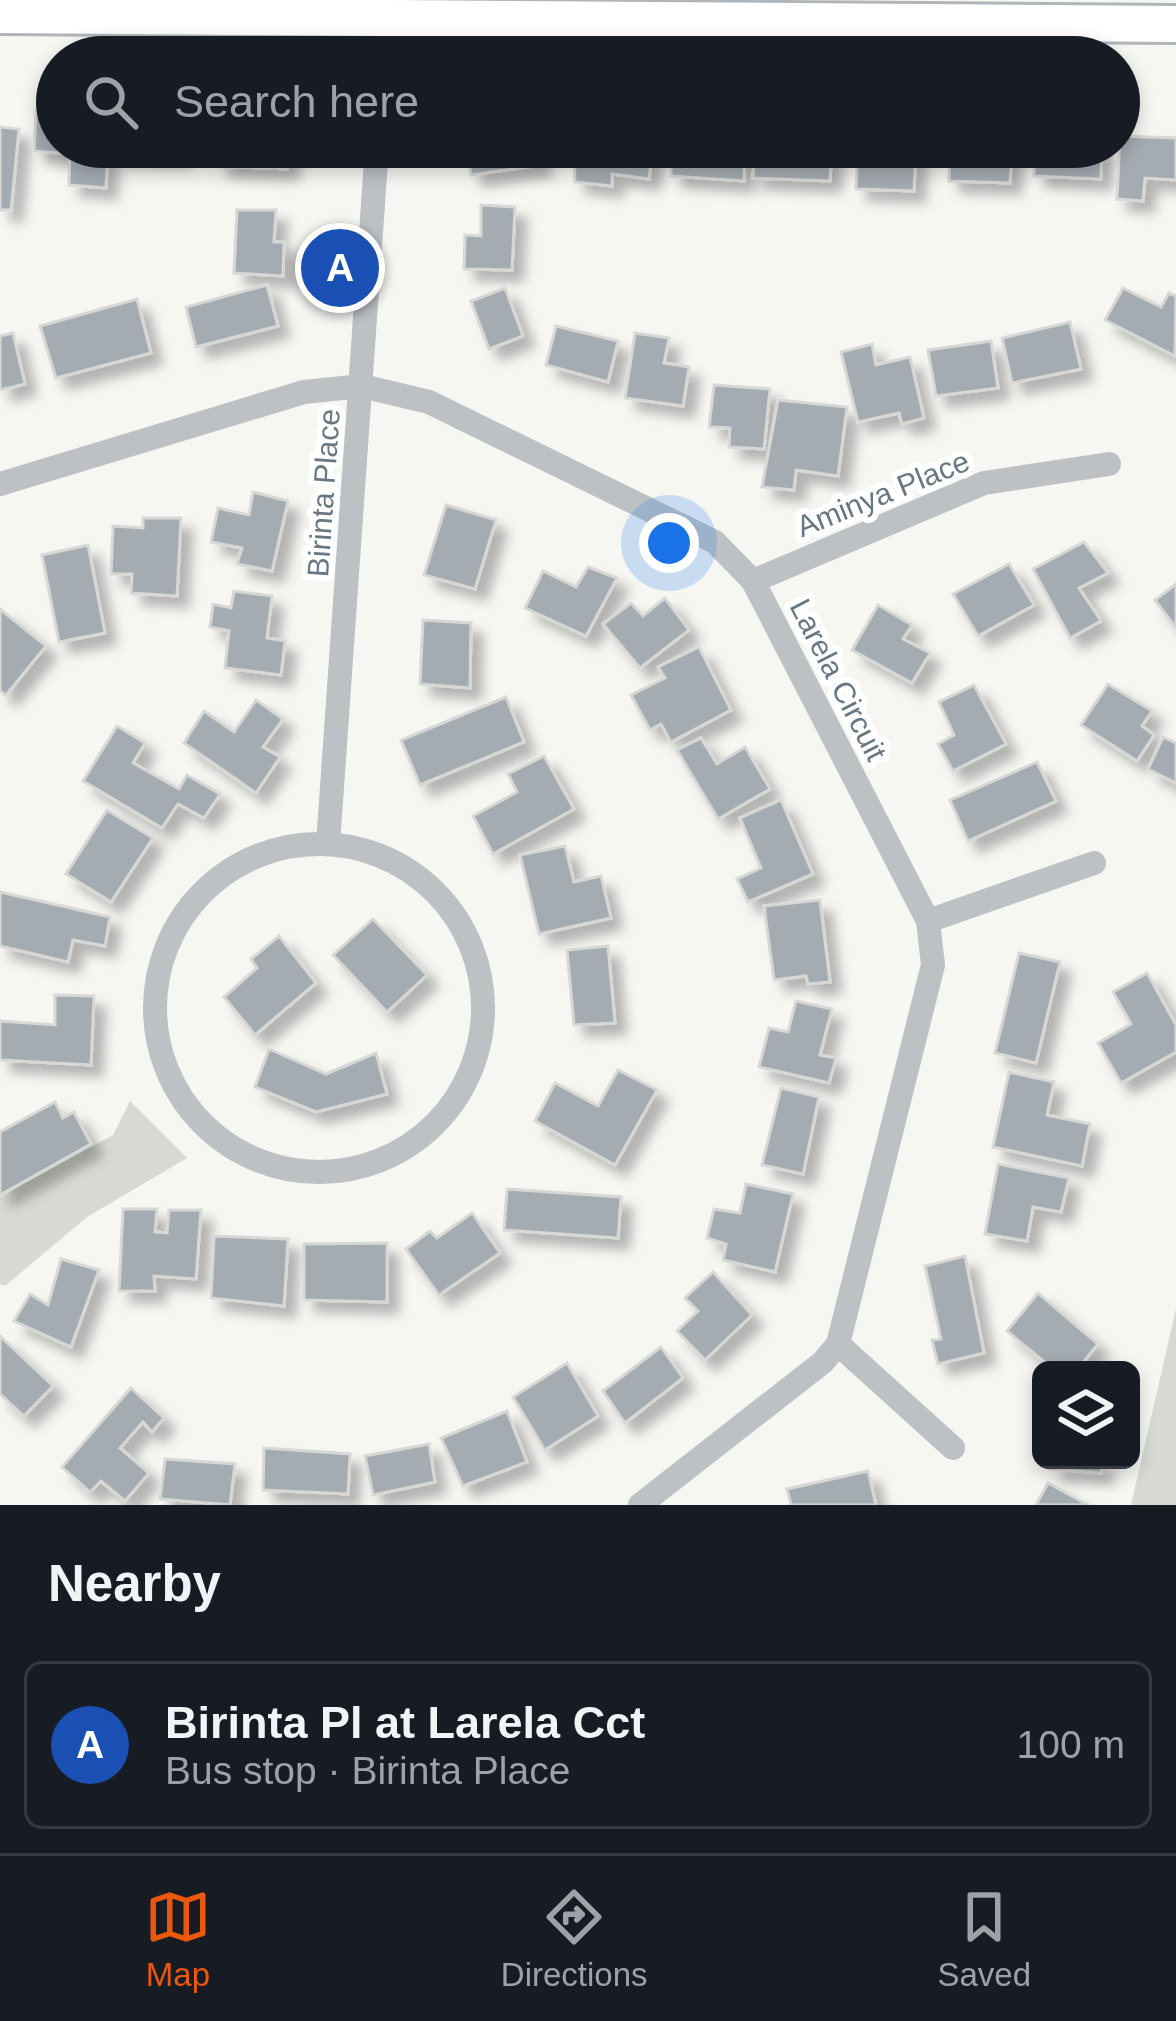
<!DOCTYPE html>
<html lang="en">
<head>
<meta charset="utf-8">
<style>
  body { margin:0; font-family:Arial,sans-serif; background:#242831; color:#f1f3f6 }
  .controls { position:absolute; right:36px; bottom:36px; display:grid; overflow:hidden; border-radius:18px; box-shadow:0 6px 18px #0003 }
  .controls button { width:108px; height:108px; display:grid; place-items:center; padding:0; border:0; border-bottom:3px solid #363941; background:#171b24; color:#f1f3f6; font:60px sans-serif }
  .you { position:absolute; left:669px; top:543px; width:42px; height:42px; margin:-30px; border:9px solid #fff; border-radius:50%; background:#1a73e8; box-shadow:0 0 0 18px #1a73e833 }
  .badge { display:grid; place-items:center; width:78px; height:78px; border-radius:50%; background:#ea580c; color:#fff; font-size:39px; font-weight:700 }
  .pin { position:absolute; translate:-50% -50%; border:6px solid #fff; box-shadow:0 3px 12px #0006 }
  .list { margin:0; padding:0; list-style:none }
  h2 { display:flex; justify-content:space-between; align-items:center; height:156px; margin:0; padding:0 48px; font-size:51px }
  h2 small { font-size:39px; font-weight:400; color:#9ea1a6 }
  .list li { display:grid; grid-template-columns:78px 1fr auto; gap:36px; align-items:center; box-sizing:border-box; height:168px; margin:0 24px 24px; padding:0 24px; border:3px solid #363941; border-radius:18px }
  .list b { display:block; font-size:45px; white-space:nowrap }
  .list p { margin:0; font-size:39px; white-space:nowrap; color:#9ea1a6 }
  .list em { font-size:39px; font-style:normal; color:#9ea1a6 }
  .icon { flex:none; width:66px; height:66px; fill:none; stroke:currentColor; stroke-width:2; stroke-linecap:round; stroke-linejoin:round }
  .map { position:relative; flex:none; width:1176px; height:1505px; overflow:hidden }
  .search { position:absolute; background:#171b24; box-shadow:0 6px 18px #0003; left:36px; right:36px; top:36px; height:132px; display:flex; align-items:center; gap:30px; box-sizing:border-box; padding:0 42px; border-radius:66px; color:#9ea1a6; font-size:45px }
  .sheet { height:348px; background:#171b24 }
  nav { display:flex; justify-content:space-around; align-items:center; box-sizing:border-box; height:168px; border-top:3px solid #363941; background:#171b24; font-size:33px; color:#9ea1a6 }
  nav a { display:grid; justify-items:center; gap:6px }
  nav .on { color:#ea580c }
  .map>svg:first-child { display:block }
</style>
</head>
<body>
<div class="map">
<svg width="1176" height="1505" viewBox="0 0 1176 1505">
  <defs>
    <filter id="shadow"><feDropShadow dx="11" dy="11" stdDeviation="6" flood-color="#0004"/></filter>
  </defs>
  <rect width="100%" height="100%" fill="#f6f6f3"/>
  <!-- park -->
  <g fill="#d6dad3">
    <polygon points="130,1101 187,1158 87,1217 5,1286 0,1284 0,1197 113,1135"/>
    <polygon points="1176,1309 1176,1505 1131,1505"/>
  </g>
  <!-- building -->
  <g fill="#a5acb1" stroke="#d7d7d6" stroke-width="3" filter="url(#shadow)">
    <polygon points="36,111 57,112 57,147 108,147 106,188 69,185 70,154 34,151"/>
    <polygon points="0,127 19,129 11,210 0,210"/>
    <polygon points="1120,136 1176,138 1176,180 1145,178 1143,201 1117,199"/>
    <polygon points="116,147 179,147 179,155 116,153"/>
    <polygon points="218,147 289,147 287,169 217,166"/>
    <polygon points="467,147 538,147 541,165 471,175"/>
    <polygon points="574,147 653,147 649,179 612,174 612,186 575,182"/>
    <polygon points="671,147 745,147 744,181 671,176"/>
    <polygon points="755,147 832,147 830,181 753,178"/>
    <polygon points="858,147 916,147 914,191 856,189"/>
    <polygon points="950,147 1012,147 1010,183 949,181"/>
    <polygon points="1035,147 1102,147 1101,179 1034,176"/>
    <polygon points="481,205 515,207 512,270 464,269 465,235 481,236"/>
    <polygon points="237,210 276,210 274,242 284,242 283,276 234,273"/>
    <polygon points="267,285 278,326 196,347 186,307"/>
    <polygon points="505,288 523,336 489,349 471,301"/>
    <polygon points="1123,288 1161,307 1169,293 1176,296 1175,356 1105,320"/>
    <polygon points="137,299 151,353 56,378 40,326"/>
    <polygon points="1070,322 1081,369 1012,383 1002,338"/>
    <polygon points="556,326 618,341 608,382 546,365"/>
    <polygon points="13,333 25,384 0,390 0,336"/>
    <polygon points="635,333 669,338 664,363 689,367 683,406 625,398"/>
    <polygon points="991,341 998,388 936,396 928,350"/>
    <polygon points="872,344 876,365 910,357 924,418 902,424 899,413 858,422 841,352"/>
    <polygon points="714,385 770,389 764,449 729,447 730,428 709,427"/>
    <polygon points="778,400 847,407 838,476 796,470 794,490 762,487"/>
    <polygon points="253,492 288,501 272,571 237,564 242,548 211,542 218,508 249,515"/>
    <polygon points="446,505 496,520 475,589 424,575"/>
    <polygon points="143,518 181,518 177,596 131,593 132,574 111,574 113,526 143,528"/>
    <polygon points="1084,542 1108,573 1079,588 1101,621 1070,638 1033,569"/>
    <polygon points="88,545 105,633 59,642 42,555"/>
    <polygon points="1009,564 1034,605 978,636 953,594"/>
    <polygon points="588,567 617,578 586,636 525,608 543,571 576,587"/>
    <polygon points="1176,584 1176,628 1155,600"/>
    <polygon points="234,591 272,596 267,638 285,641 281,675 225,668 229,631 210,627 213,604 231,608"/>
    <polygon points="665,598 689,630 640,668 603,624 631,603 643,616"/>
    <polygon points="878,605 912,625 903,639 930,653 912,683 852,650"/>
    <polygon points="0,609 46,646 6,695 0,691"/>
    <polygon points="423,620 471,623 470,688 420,684"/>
    <polygon points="699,647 731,710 671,742 661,724 650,730 631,695 665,678 658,667"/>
    <polygon points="1108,684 1152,711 1142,726 1154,735 1137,761 1081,725"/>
    <polygon points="974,685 1006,744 953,771 938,744 954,735 939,702"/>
    <polygon points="506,697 524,742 420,785 401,740"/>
    <polygon points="256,700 283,719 263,747 280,757 256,793 184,743 204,711 234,732"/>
    <polygon points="117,726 145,743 133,763 179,789 187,775 220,794 204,818 178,804 162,828 83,781"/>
    <polygon points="1163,737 1176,743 1176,783 1148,769"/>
    <polygon points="701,738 717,764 745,747 770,789 718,819 677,750"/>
    <polygon points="544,756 574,809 493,854 473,816 517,792 508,774"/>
    <polygon points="1037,762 1056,801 968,841 950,800"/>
    <polygon points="781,800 813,874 748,902 737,879 761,868 740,818"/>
    <polygon points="107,810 153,838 111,902 66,874"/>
    <polygon points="565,846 574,882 601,876 611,918 539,934 520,855"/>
    <polygon points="0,892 110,917 105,946 73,940 68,962 0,946"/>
    <polygon points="820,900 830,982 808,984 806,976 774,980 764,906"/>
    <polygon points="373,919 427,975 387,1012 333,955"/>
    <polygon points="279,936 316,983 255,1035 224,997 257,968 251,959"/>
    <polygon points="608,946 615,1023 574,1025 567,950"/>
    <polygon points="1019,953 1060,962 1036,1063 995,1053"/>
    <polygon points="1147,973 1176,1025 1176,1052 1121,1083 1098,1043 1131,1024 1113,992"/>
    <polygon points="55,995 94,996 91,1065 0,1060 0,1021 55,1025"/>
    <polygon points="796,1001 832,1009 820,1055 836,1058 829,1083 759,1067 769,1028 788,1032"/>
    <polygon points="269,1049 326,1074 376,1053 387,1094 316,1112 255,1087"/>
    <polygon points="618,1070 657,1090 615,1165 535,1121 555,1083 598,1106"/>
    <polygon points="1009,1072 1054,1082 1047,1115 1090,1124 1082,1166 993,1147"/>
    <polygon points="781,1088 819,1097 803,1174 762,1165"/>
    <polygon points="55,1102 63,1118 74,1112 91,1144 0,1195 0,1132"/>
    <polygon points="998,1164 1069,1178 1061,1212 1033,1207 1027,1241 985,1234"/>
    <polygon points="746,1184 793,1194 775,1272 723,1260 726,1244 707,1238 714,1209 740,1213"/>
    <polygon points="507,1189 621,1197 618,1238 504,1230"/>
    <polygon points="123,1209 157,1209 155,1232 167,1233 169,1210 201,1210 196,1279 154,1276 155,1291 119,1291"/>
    <polygon points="472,1213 500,1253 439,1295 406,1249 430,1231 437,1238"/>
    <polygon points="214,1236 288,1239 284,1306 211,1298"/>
    <polygon points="387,1243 387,1302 304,1300 304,1244"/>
    <polygon points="965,1256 984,1353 938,1364 932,1340 941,1339 925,1266"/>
    <polygon points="61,1259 99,1270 71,1347 14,1321 30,1294 48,1305"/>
    <polygon points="713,1272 752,1315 705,1360 677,1331 698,1311 685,1298"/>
    <polygon points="1038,1293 1098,1344 1077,1370 1054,1370 1007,1331"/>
    <polygon points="0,1336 53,1386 24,1416 0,1394"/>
    <polygon points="661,1347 683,1378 625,1423 603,1391"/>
    <polygon points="567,1363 598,1416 545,1450 513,1397"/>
    <polygon points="131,1388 164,1418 152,1432 143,1422 120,1448 149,1473 125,1501 101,1481 90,1492 62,1467"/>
    <polygon points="507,1411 527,1462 463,1486 441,1438"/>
    <polygon points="429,1444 435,1482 373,1495 365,1456"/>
    <polygon points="264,1448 350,1454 348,1494 263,1490"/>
    <polygon points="165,1459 235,1464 230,1505 160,1499"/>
    <polygon points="1051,1460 1102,1460 1101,1473 1050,1469"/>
    <polygon points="868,1471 876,1505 791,1505 787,1489"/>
    <polygon points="1048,1483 1088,1505 1036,1505"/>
  </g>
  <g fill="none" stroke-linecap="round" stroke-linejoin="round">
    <defs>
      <polyline id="secondary" points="0,15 1176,24"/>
    </defs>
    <!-- secondary casing -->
    <use href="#secondary" stroke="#b0b5b9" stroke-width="42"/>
    <!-- street -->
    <g stroke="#bdc1c4" stroke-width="24">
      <polyline points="383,57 385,19"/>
      <polyline points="0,484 304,392 362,386 429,402 715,542 753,581 928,921 933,965 838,1344 823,1362 640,1505"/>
      <polyline points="753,581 984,483 1109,464"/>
      <polyline points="328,844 377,147"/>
      <circle cx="319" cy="1008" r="164"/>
      <polyline points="928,921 1094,863"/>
      <polyline points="838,1344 953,1448"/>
    </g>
    <!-- secondary -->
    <use href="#secondary" stroke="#fff" stroke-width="36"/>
  </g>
  <g text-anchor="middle" stroke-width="12" stroke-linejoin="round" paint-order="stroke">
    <!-- street labels -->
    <g font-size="30" fill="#687781" stroke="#fff">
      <text transform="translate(324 493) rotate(-86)" y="10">Birinta Place</text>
      <text transform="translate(883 494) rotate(-22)" y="10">Aminya Place</text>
      <text transform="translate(838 680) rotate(63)" y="10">Larela Circuit</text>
    </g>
  </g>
</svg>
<div class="controls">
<button><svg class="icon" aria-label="layers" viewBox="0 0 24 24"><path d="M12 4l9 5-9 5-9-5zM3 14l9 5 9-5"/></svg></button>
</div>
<div class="you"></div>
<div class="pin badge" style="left:340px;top:268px;background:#1a4fb4">A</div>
<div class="search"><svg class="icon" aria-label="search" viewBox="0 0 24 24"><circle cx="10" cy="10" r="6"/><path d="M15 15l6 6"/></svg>Search here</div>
</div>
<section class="sheet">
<h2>Nearby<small></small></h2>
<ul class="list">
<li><span class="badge" style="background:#1a4fb4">A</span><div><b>Birinta Pl at Larela Cct</b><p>Bus stop · Birinta Place</p></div><em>100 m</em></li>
</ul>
</section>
<nav>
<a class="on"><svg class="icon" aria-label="map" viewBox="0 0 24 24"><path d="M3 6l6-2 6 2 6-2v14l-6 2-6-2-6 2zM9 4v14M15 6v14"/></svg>Map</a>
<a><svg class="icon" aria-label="directions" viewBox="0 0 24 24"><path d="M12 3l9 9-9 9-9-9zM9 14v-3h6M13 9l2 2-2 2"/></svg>Directions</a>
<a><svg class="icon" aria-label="saved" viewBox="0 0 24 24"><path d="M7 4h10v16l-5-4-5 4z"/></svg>Saved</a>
</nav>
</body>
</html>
